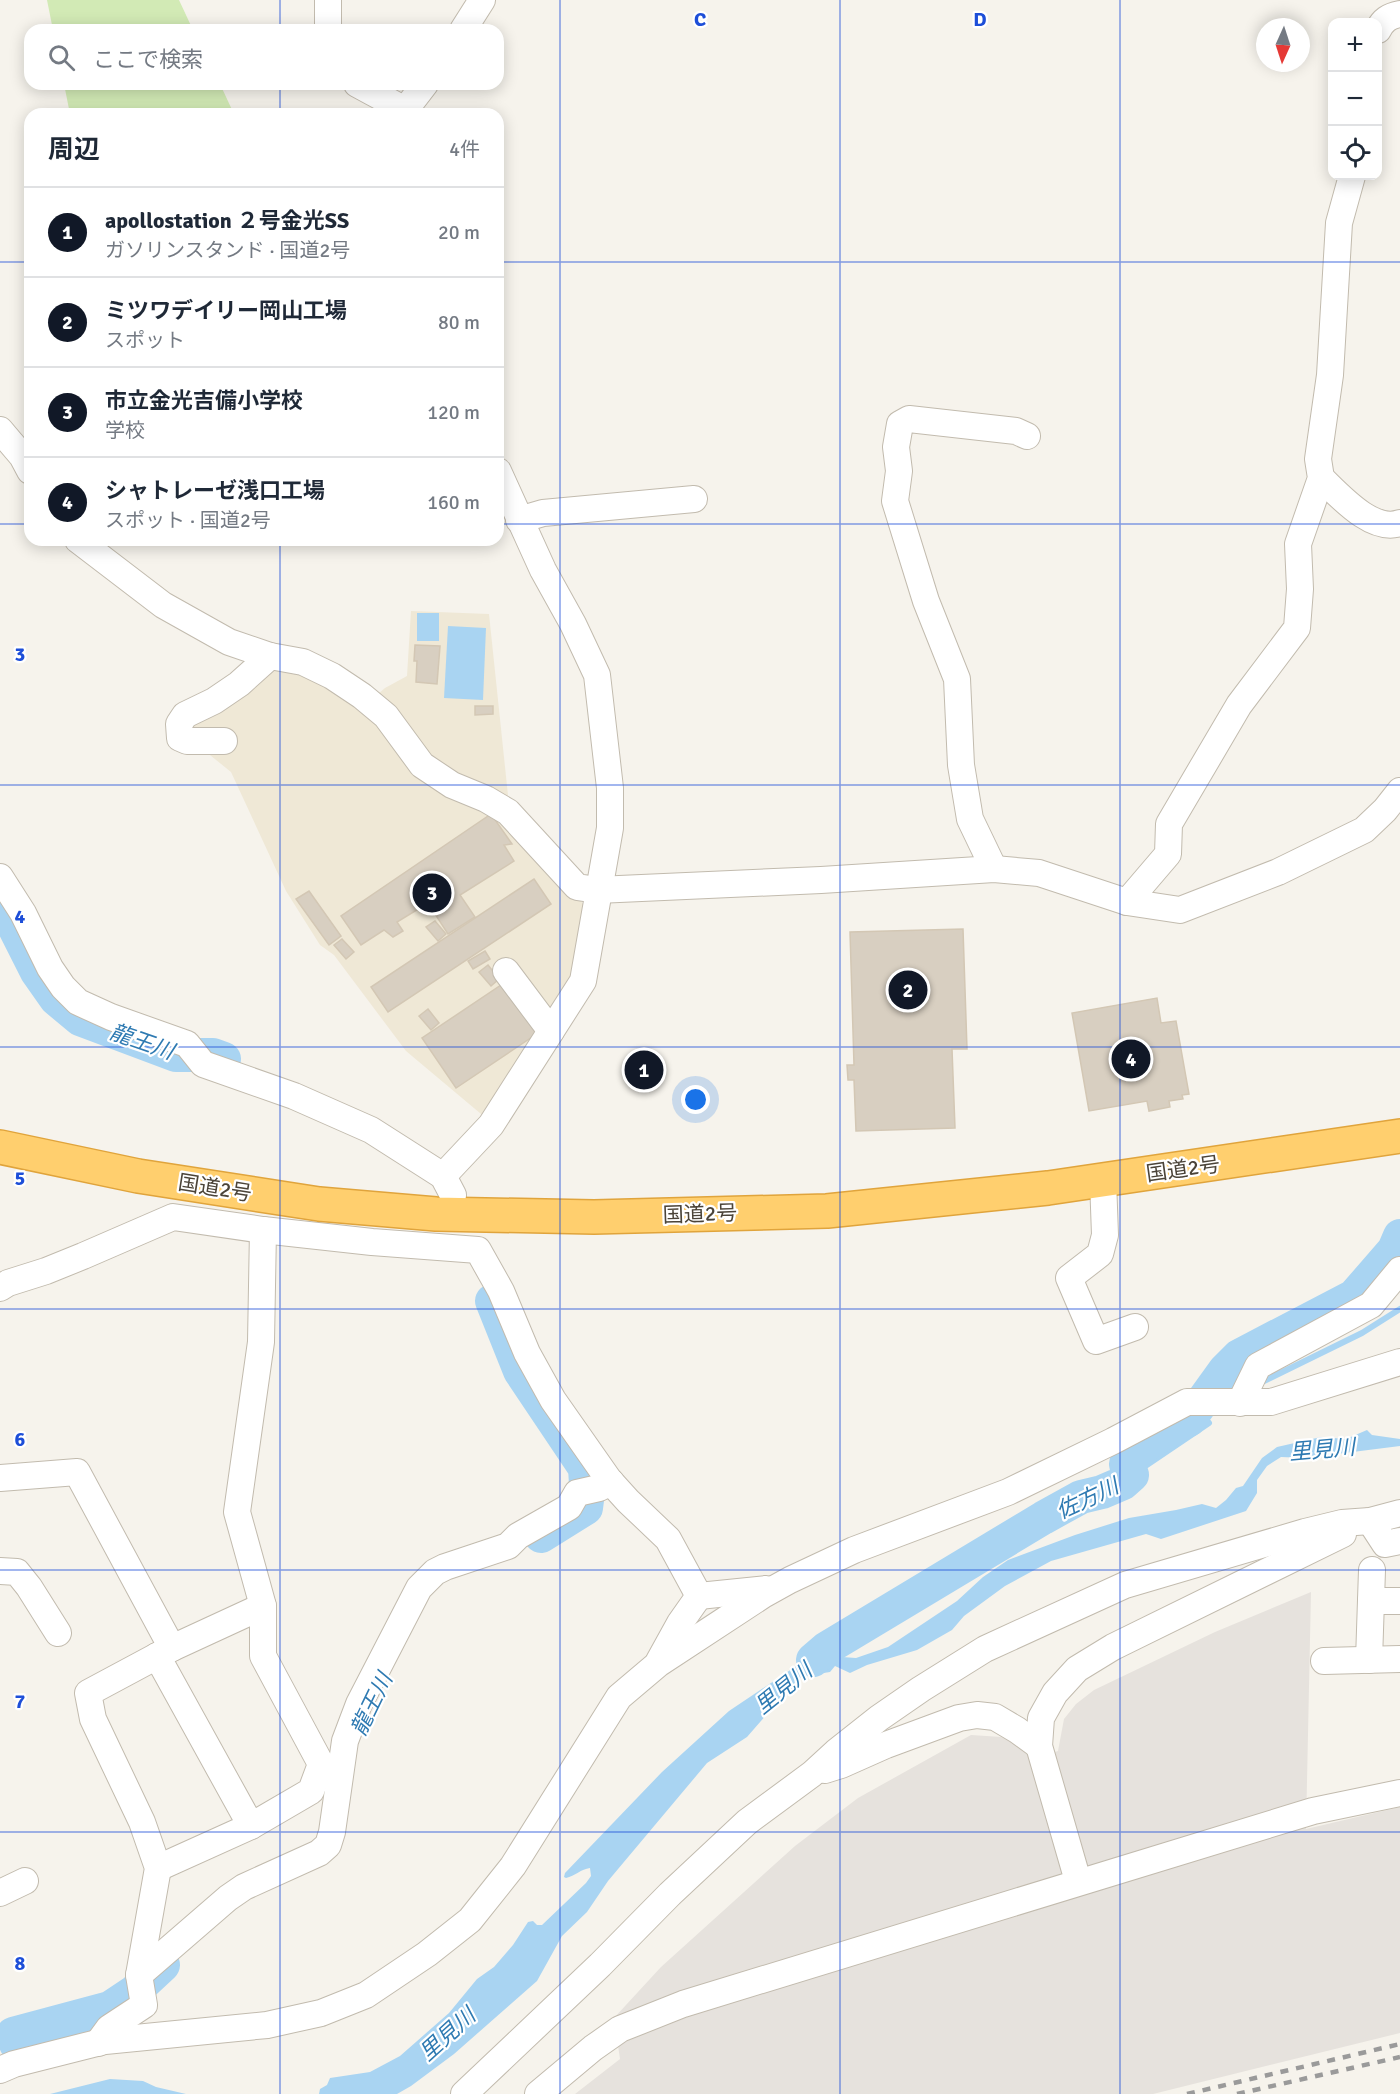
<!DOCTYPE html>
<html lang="ja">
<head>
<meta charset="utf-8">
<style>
  body { margin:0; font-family:Signika,"Noto Sans JP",sans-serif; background:#f6f6f7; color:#1f2937 }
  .controls { position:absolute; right:18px; top:18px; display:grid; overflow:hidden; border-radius:12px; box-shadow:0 3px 15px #0003 }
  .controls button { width:54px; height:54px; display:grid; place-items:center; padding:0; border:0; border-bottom:2px solid #e0e1e3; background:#fff; color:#1f2937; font:30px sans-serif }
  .compass { position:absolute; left:1256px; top:18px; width:54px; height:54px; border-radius:50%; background:#fff; box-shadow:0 3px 15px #0003; rotate:183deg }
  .you { position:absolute; left:696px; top:1100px; width:21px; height:21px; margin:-15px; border:4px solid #fff; border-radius:50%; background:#1a73e8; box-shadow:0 0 0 9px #1a73e833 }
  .badge { display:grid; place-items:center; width:39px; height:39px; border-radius:50%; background:#111827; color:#fff; font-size:20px; font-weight:700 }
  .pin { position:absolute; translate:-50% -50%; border:3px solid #fff; box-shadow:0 2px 6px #0006 }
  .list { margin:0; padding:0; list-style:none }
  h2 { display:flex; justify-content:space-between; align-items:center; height:78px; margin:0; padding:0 24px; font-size:26px }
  h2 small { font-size:20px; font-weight:400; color:#747a83 }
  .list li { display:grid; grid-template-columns:39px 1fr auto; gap:18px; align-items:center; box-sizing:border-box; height:90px; padding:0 24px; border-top:2px solid #e0e1e3 }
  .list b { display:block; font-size:22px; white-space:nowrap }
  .list p { margin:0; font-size:20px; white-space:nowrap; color:#747a83 }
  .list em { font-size:20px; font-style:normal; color:#747a83 }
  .icon { flex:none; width:33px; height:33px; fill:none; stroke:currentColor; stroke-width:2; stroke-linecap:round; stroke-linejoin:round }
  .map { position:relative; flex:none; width:1400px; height:2094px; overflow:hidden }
  .search { position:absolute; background:#fff; box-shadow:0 3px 15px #0003; left:24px; top:24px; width:480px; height:66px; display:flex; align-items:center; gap:15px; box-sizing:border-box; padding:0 21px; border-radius:18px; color:#747a83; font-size:22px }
  .panel { position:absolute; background:#fff; box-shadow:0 3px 15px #0003; left:24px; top:108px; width:480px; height:438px; border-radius:18px }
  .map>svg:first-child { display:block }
</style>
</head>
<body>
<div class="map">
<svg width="1400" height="2094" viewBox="0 0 1400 2094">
  <rect width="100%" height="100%" fill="#f6f3ec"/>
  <!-- industrial -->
  <polygon fill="#e6e2dd" points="1311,1592 1306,1829 1400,1807 1400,2033 1153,2094 575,2094 620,2059 614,2018 661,1967 795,1846 858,1798 971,1735 1001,1737 1018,1745 1031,1759 1058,1751 1064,1719 1076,1704 1094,1690 1215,1632"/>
  <!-- education -->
  <g fill="#efe8d6">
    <polygon points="411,611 489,614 509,805 436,766 377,695 385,688 407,676"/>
    <polygon points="299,668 325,679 485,806 578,895 586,910 576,977 487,1119 406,1051 334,955 320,945 286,891 231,772 200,747 185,732 203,714 268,669"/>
  </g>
  <!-- green -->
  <g fill="#d2eab5">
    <polygon points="47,0 179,0 193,30 53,30"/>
    <polygon points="64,84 220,84 234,114 70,114"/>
  </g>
  <!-- water -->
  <g fill="#a9d4f2">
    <rect x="417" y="613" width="22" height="28"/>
    <polygon points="448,626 486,628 483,700 444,698"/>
    <path d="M1367,1430L1372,1435L1400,1439V1446L1305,1458L1281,1457L1267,1466L1257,1480V1493L1246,1511L1161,1539L1146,1534L1051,1561L1005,1586L964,1616L952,1630L917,1650L867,1665L850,1673L835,1666L830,1672L804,1676L795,1680L794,1691L781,1698L747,1737L707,1763L608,1881L587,1912L562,1936L537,1981L454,2054L411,2086L397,2094H319L320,2089L327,2085L330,2078L370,2072L400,2056L449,2013L477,1979L494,1967L513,1945L528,1922L533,1921L537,1925H542L586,1883L591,1876L590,1868C581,1869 575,1876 566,1878L564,1877L565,1873L662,1772L729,1711L826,1646L828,1651L842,1657L856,1658L888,1647L957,1601L983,1577L1008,1560L1075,1535L1129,1518L1176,1510L1202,1504L1216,1508L1226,1500L1236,1488L1243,1486L1262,1458L1277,1447L1321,1437L1346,1439Z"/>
    <polygon points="110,2079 143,2081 156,2087 186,2094 50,2094"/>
  </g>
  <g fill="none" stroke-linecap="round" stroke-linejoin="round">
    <!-- stream -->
    <g stroke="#a9d4f2" stroke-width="6">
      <polyline points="1264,1381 1362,1333 1400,1309"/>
      <polyline points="1132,1475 1209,1423"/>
    </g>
    <!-- river -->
    <g stroke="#a9d4f2" stroke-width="34">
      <polyline points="0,899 37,972 56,999 80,1019 176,1055 213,1055 224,1059"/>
      <polyline points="492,1301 520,1371 585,1468 587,1500 586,1508 541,1536"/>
      <polyline points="813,1660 827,1648 1043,1518 1081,1497 1102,1492 1123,1483 1132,1475 1127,1469 1126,1464 1133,1453 1173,1427 1189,1420 1225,1370 1239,1356 1354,1296 1394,1250 1400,1236"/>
      <polyline points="16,2044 13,2034 110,2008 134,1992 163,1965"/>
    </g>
  </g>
  <!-- building -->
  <g fill="#d8cfc1" stroke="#d3c7b4" stroke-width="1.5">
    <polygon points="415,645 440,646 437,684 416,682 417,661 414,661"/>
    <polygon points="475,706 493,706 493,714 475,715"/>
    <polygon points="491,814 512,844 504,845 514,861 460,895 475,917 448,934 428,903 397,922 403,931 393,937 384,930 361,945 341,916"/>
    <polygon points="534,879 551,904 388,1012 371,987"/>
    <polygon points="309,891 341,936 329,945 296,899"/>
    <polygon points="435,921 446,934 438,941 426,927"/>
    <polygon points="963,929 967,1049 952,1049 955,1128 856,1131 854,1080 848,1080 847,1065 854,1065 850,932"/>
    <polygon points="342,939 354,952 346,959 334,945"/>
    <polygon points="485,951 490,959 473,969 468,961"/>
    <polygon points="488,965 499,979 491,986 479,972"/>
    <polygon points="504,983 538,1033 456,1088 422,1038"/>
    <polygon points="1157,998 1161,1023 1176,1021 1189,1094 1182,1095 1183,1099 1169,1101 1170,1107 1149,1111 1147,1101 1089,1111 1072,1013"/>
    <polygon points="428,1009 439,1023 431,1030 419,1016"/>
  </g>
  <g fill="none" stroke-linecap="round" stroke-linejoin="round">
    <defs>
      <g id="minor">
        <polyline points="328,0 328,30"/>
        <polyline points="463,30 482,0"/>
        <path d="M1378,30C1383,20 1389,16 1400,14"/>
        <polyline points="357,84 405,110 408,114"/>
        <polyline points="405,110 425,84"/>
        <polyline points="0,430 22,456 30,471"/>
        <path d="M1321,478C1339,495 1372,533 1400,523"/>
        <polyline points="519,520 543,513 694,499"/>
        <polyline points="78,540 163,605 229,642 270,656 303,662 332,676 362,696 386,716 422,765 452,785 486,799 508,812 577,887 597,890 821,880 994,869 1039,873 1127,902 1180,910 1278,872 1364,830 1385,810 1400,791"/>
        <polyline points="224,741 187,741 180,738 179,724 185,715 214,701 239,684 270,656"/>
        <polyline points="994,869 970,819 961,765 957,679 926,601 895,501 899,471 896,447 900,424 909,419 1016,431 1027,436"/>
        <polyline points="0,877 23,913 50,968 63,987 78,1002 111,1017 187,1044 203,1064 294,1096 371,1130 443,1176 453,1195"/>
        <polyline points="1127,902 1168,854 1169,824 1239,705 1297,628 1300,589 1298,544 1321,478 1318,459 1330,375 1339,223 1352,176"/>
        <polyline points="506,971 551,1031"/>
        <polyline points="443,1176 491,1125 583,981 610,828 610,788 597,675 573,624 543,570 498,471"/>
        <polyline points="1103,1180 1105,1235 1100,1254 1069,1278 1096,1341 1135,1327"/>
        <polyline points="263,1230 261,1342 237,1512 263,1606"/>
        <polyline points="0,1288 8,1283 46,1271 83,1256 173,1217 263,1230 372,1242 478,1250 501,1291 527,1353 553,1400 609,1480 628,1501 668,1539 699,1596 680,1623 659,1661"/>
        <polyline points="1240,1403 1258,1366 1371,1305 1400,1270"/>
        <polyline points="0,1478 77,1472 172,1648 88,1693 93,1719 142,1822 158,1868 139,1975 144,2005 109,2028 98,2043"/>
        <polyline points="1370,1521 1385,1544 1400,1541"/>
        <polyline points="0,1571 17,1572 29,1587 58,1633"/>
        <polyline points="699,1596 766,1589"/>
        <polyline points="1371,1601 1400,1601"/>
        <polyline points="172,1648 263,1606 263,1656 321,1764 311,1791 251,1826"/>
        <polyline points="157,1656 251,1826 158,1868"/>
        <polyline points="1369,1660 1372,1570"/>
        <polyline points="1324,1661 1400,1659"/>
        <polyline points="825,1770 841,1765 886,1745 959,1718 977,1715 995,1717 1017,1730 1039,1746"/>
        <polyline points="1078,1881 1039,1746 1041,1718 1055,1693 1077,1669 1113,1647 1343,1534"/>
        <polyline points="0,1893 25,1881"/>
        <polyline points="139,1975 228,1898 244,1887 319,1853 328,1845 332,1832 345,1741 359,1704 419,1588 435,1572 445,1567 508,1546 518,1536 569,1507 577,1493 599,1488 611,1482"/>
        <polyline points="0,2070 14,2064 105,2041 267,2025 321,2013 366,1995 427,1954 470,1920 513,1866 619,1697 658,1664 763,1595 790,1580 854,1550 1008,1492 1113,1441 1187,1402 1271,1402 1400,1362"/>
        <polyline points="464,2094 600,1965 670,1894 747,1822 812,1774 836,1752 879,1718 921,1689 985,1649 1125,1585 1305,1532 1342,1523 1370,1521 1400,1513"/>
        <polyline points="538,2094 593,2048 620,2029 683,2004 1313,1811 1400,1793"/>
      </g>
      <polyline id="highway" points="0,1147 138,1176 319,1204 436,1214 594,1217 827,1211 1048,1188 1400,1136"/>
    </defs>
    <!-- minor casing -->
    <use href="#minor" stroke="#c2bbae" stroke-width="28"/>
    <!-- highway casing -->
    <use href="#highway" stroke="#e0a43c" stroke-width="36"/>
    <!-- minor -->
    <use href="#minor" stroke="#fff" stroke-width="26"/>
    <!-- highway -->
    <use href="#highway" stroke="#ffcf6e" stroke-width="33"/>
    <!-- rail -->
    <g stroke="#9a9a9a" stroke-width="4.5" stroke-dasharray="8 8" stroke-linecap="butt">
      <polyline points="1187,2094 1400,2044"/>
      <polyline points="1237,2094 1400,2057"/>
    </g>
  </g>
  <!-- grid -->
  <path fill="none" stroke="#1d4ed8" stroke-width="1.5" stroke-opacity="0.55" d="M280,0V30M560,0V2094M840,0V2094M1120,0V2094M280,84V114M0,262H30M498,262H1400M0,524H30M498,524H1400M280,540V2094M0,785H1400M0,1047H1400M0,1309H1400M0,1570H1400M0,1832H1400"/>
  <g text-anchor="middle" stroke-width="4.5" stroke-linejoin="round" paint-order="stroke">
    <!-- street labels -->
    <g font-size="21" fill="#4b4439" stroke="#fff">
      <text transform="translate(1183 1169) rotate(-8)" y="7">国道2号</text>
      <text transform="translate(215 1188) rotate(9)" y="7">国道2号</text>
      <text transform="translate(700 1214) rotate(-2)" y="7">国道2号</text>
    </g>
    <!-- water labels -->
    <g font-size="22" font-style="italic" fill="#2e7ab2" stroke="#fff">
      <text transform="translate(142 1041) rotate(19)" y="8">龍王川</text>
      <text transform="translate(1322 1449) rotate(-5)" y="8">里見川</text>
      <text transform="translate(1087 1498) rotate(-25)" y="8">佐方川</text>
      <text transform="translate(783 1688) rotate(-39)" y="8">里見川</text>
      <text transform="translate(371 1704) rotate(-64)" y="8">龍王川</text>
      <text transform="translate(447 2034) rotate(-42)" y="8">里見川</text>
    </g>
  </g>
  <g font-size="20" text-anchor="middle" font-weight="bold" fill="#1d4ed8" stroke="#fff" stroke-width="4.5" stroke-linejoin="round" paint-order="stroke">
    <text x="700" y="26">C</text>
    <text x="980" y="26">D</text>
    <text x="20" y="661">3</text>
    <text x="20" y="923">4</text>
    <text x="20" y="1185">5</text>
    <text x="20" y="1446">6</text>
    <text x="20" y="1708">7</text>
    <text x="20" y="1970">8</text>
  </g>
</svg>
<div class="controls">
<button>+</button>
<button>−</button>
<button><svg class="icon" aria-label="locate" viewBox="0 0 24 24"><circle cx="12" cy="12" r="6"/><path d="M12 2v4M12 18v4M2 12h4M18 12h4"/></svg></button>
</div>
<svg class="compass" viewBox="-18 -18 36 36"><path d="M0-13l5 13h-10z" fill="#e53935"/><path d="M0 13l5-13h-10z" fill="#747a83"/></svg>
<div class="you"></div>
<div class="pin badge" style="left:644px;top:1070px">1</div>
<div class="pin badge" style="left:908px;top:990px">2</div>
<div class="pin badge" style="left:432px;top:893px">3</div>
<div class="pin badge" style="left:1131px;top:1059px">4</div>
<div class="search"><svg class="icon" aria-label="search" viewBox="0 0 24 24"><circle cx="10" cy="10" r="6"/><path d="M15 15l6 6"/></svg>ここで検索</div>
<section class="panel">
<h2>周辺<small>4件</small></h2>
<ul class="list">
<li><span class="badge">1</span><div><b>apollostation ２号金光SS</b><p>ガソリンスタンド · 国道2号</p></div><em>20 m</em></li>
<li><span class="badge">2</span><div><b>ミツワデイリー岡山工場</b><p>スポット</p></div><em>80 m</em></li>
<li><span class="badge">3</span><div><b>市立金光吉備小学校</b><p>学校</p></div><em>120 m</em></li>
<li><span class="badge">4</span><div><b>シャトレーゼ浅口工場</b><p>スポット · 国道2号</p></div><em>160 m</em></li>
</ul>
</section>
</div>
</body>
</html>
